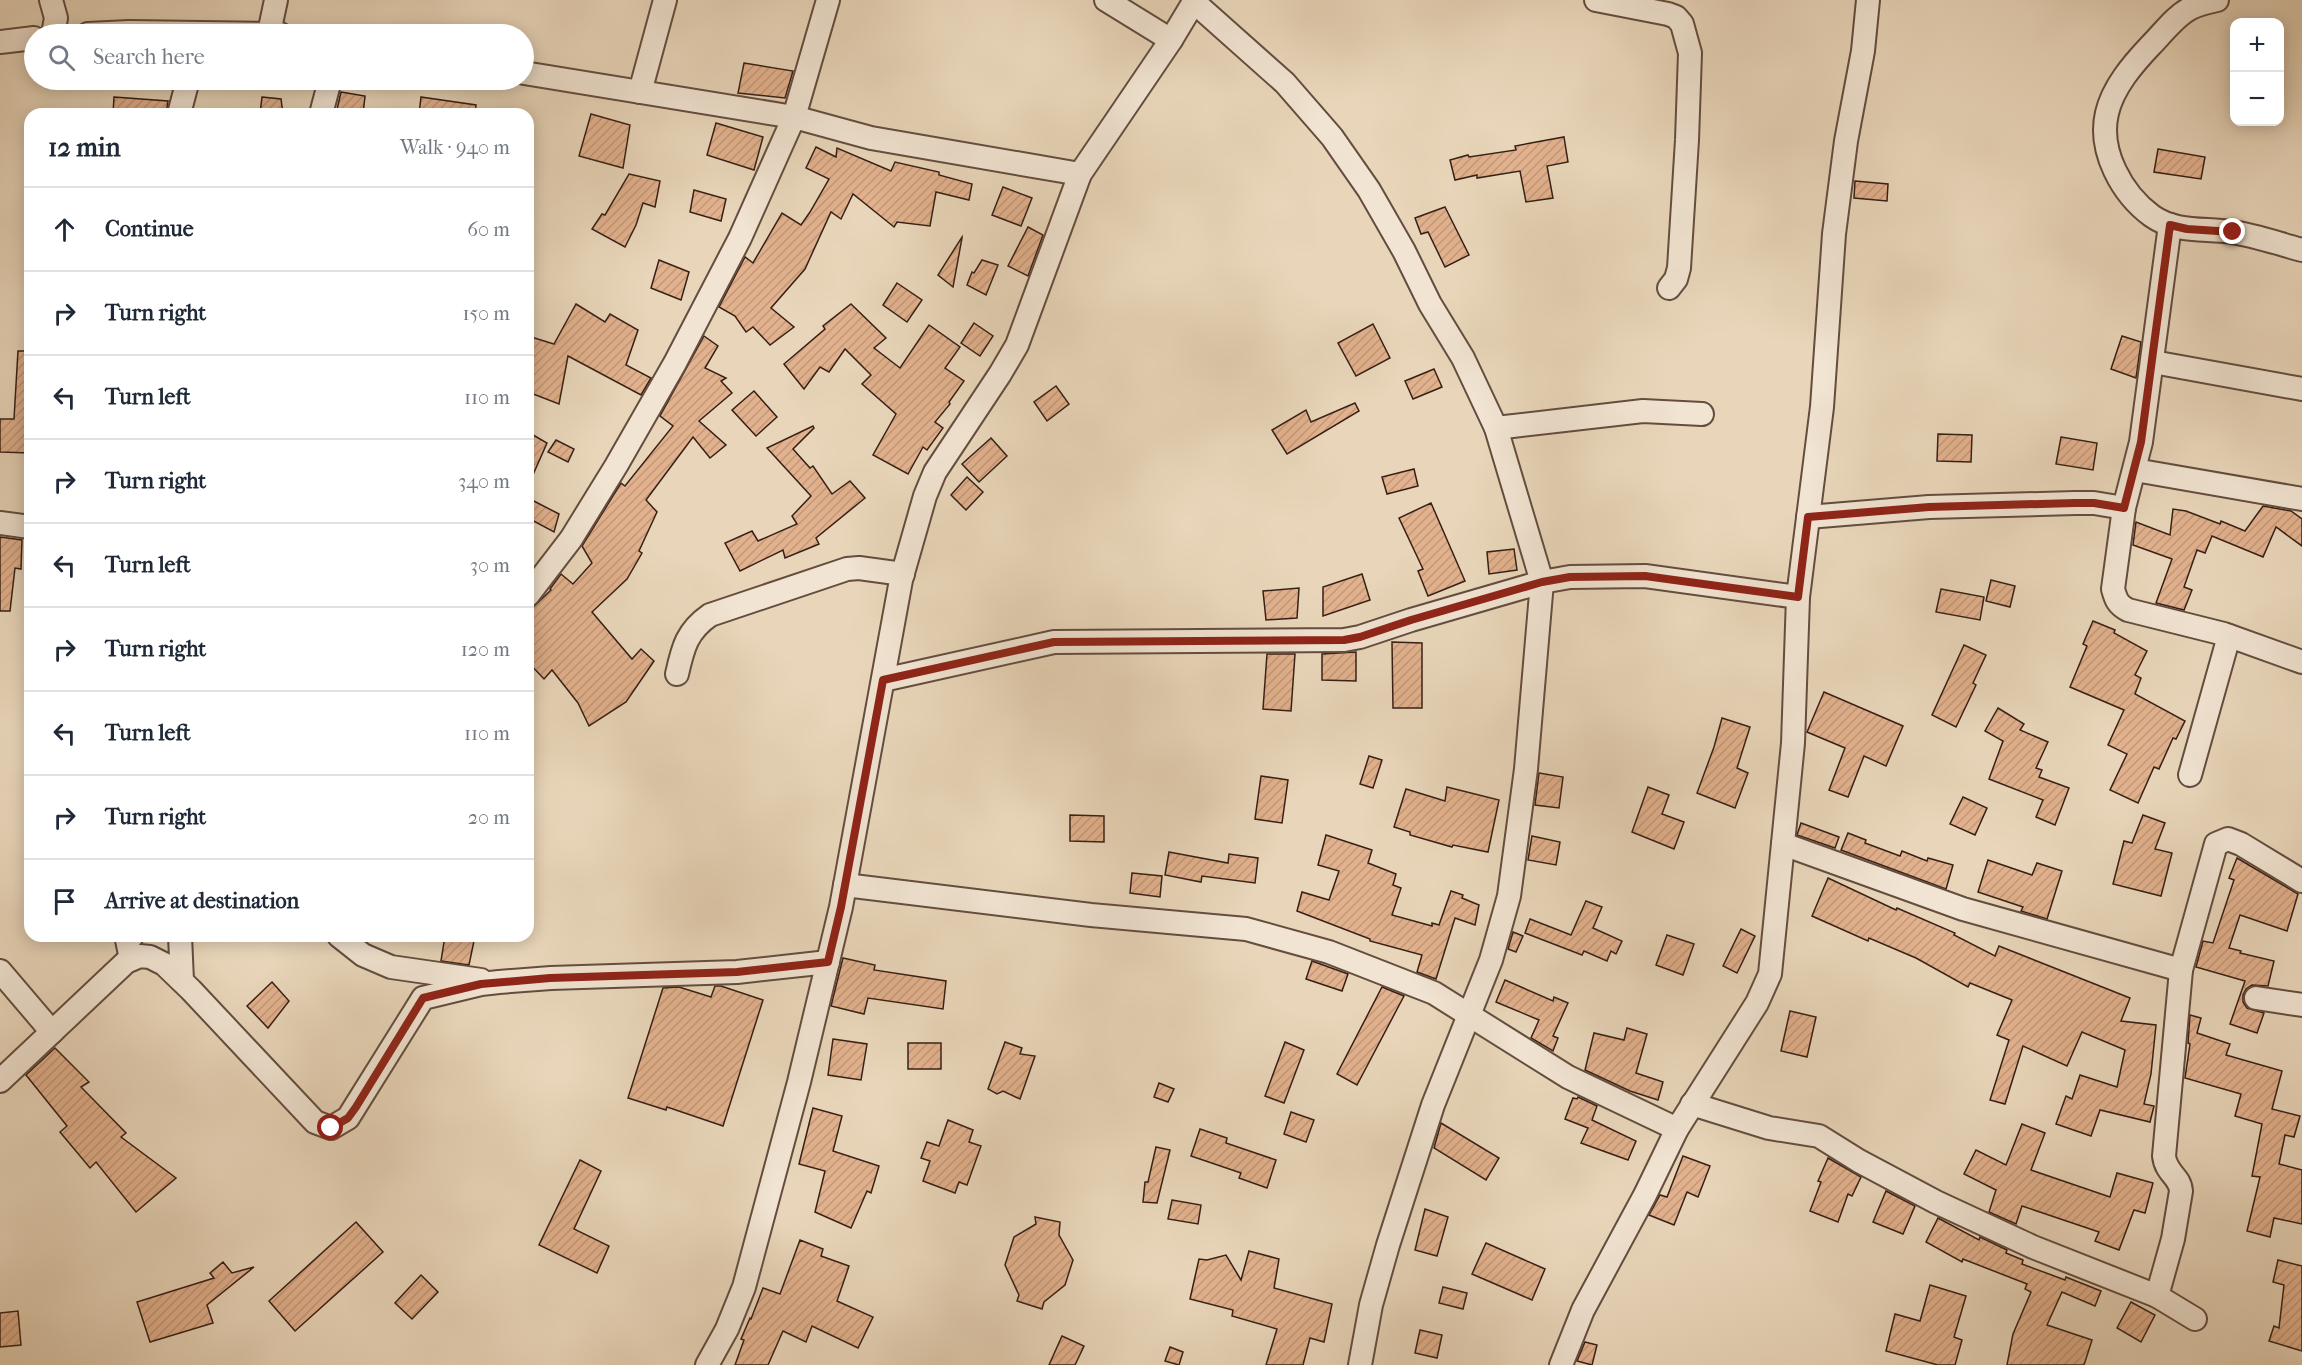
<!DOCTYPE html>
<html lang="en">
<head>
<meta charset="utf-8">
<style>
  body { margin:0; font-family:"IM FELL French Canon",serif; background:#f6f6f7; color:#1f2937 }
  .controls { position:absolute; right:18px; top:18px; display:grid; overflow:hidden; border-radius:12px; box-shadow:0 3px 15px #0003 }
  .controls button { width:54px; height:54px; display:grid; place-items:center; padding:0; border:0; border-bottom:2px solid #e0e1e3; background:#fff; color:#1f2937; font:30px sans-serif }
  .stop { position:absolute; width:18px; height:18px; margin:-14px; border:4px solid #8f2418; border-radius:50%; background:#fff }
  .stop.end { background:#8f2418; border-color:#fff; box-shadow:0 2px 6px #0008 }
  .list { margin:0; padding:0; list-style:none }
  h2 { display:flex; justify-content:space-between; align-items:center; height:78px; margin:0; padding:0 24px; font-size:26px }
  h2 small { font-size:20px; font-weight:400; color:#747a83 }
  .list li { display:grid; grid-template-columns:39px 1fr auto; gap:18px; align-items:center; box-sizing:border-box; height:84px; padding:0 24px; border-top:2px solid #e0e1e3 }
  .list b { display:block; font-size:22px; white-space:nowrap }
  .list em { font-size:20px; font-style:normal; color:#747a83 }
  .icon { flex:none; width:33px; height:33px; fill:none; stroke:currentColor; stroke-width:2; stroke-linecap:round; stroke-linejoin:round }
  .map { position:relative; flex:none; width:2302px; height:1365px; overflow:hidden }
  .search { position:absolute; background:#fff; box-shadow:0 3px 15px #0003; left:24px; top:24px; width:510px; height:66px; display:flex; align-items:center; gap:15px; box-sizing:border-box; padding:0 21px; border-radius:33px; color:#747a83; font-size:22px }
  .panel { position:absolute; background:#fff; box-shadow:0 3px 15px #0003; left:24px; top:108px; width:510px; height:834px; border-radius:18px }
  .map>svg:first-child { display:block }
</style>
</head>
<body>
<div class="map">
<svg width="2302" height="1365" viewBox="0 0 2302 1365">
  <defs>
    <pattern id="building-hatch" width="6" height="6" patternUnits="userSpaceOnUse" patternTransform="scale(1.5)"><rect width="6" height="6" fill="#e2b18d"/><path d="M-1 1l2-2M0 6l6-6M5 7l2-2" fill="none" stroke="#c29879"/></pattern>
  </defs>
  <rect width="100%" height="100%" fill="#e9d6ba"/>
  <filter id="stains"><feTurbulence type="fractalNoise" baseFrequency=".00333" numOctaves="4"/><feColorMatrix values="0 0 0 0 .2 0 0 0 0 .09 0 0 0 0 .02 0 0 0 .5 -.17"/></filter>
  <radialGradient id="worn" r=".72"><stop offset=".6" stop-color="#630" stop-opacity="0"/><stop offset="1" stop-color="#630" stop-opacity=".3"/></radialGradient>
  <!-- building -->
  <g fill="url(#building-hatch)" stroke="#371f16" stroke-width="1.5">
    <polygon points="744,63 793,71 785,98 738,93"/>
    <polygon points="341,92 365,96 363,114 336,114"/>
    <polygon points="114,97 168,101 166,114 113,114"/>
    <polygon points="262,97 281,99 283,114 260,114"/>
    <polygon points="421,97 476,105 475,114 419,114"/>
    <polygon points="591,114 630,125 623,168 579,156"/>
    <polygon points="716,123 763,137 754,170 707,155"/>
    <polygon points="1564,137 1568,162 1547,166 1553,198 1526,202 1520,171 1477,178 1477,175 1455,180 1450,160 1468,155 1469,157 1516,150 1515,146"/>
    <polygon points="816,147 836,157 837,148 891,171 895,162 939,172 939,175 972,184 969,200 936,192 930,226 897,222 894,227 853,194 841,219 831,212 805,269 771,308 794,327 770,345 753,327 746,332 735,316 719,307 745,257 753,263 782,213 801,225 810,212 829,179 806,168"/>
    <polygon points="2158,149 2205,157 2201,179 2154,172"/>
    <polygon points="629,174 660,181 655,207 643,203 636,225 625,247 592,229 602,214 605,215"/>
    <polygon points="1855,181 1888,184 1887,201 1854,198"/>
    <polygon points="1003,187 1032,198 1021,226 992,215"/>
    <polygon points="694,190 726,199 721,221 690,212"/>
    <polygon points="1445,207 1469,255 1445,267 1428,232 1421,234 1415,218"/>
    <polygon points="1028,227 1043,235 1028,276 1008,266"/>
    <polygon points="962,237 962,238 953,287 938,275"/>
    <polygon points="659,260 689,272 681,300 651,288"/>
    <polygon points="982,260 998,265 986,295 967,285 972,272 974,273"/>
    <polygon points="897,283 922,300 907,322 883,305"/>
    <polygon points="576,304 605,322 610,314 638,330 626,365 651,378 641,395 568,356 559,404 528,392 528,336 554,344"/>
    <polygon points="851,304 886,338 874,348 900,368 929,325 960,347 945,368 964,381 949,402 950,404 935,422 943,428 927,450 923,447 908,474 873,455 896,414 862,384 871,375 845,349 829,372 820,367 804,389 784,364 825,329 823,326"/>
    <polygon points="974,323 993,336 980,356 961,343"/>
    <polygon points="1373,324 1390,358 1356,376 1338,343"/>
    <polygon points="704,336 718,346 705,368 726,378 721,381 732,393 699,421 726,445 710,458 693,437 646,500 657,512 639,551 642,553 627,579 592,612 632,659 641,649 654,661 626,702 589,726 578,703 552,670 544,679 528,662 528,612 551,590 550,589 561,574 573,584 592,563 582,546 621,483 625,486 673,426 660,416"/>
    <polygon points="2122,336 2141,342 2136,378 2111,369"/>
    <polygon points="18,351 30,351 30,453 0,452 0,419 14,419"/>
    <polygon points="1434,369 1442,387 1413,399 1405,381"/>
    <polygon points="1056,386 1069,404 1047,421 1034,402"/>
    <polygon points="754,391 777,417 756,436 732,410"/>
    <polygon points="1355,403 1359,411 1287,454 1272,430 1306,410 1311,422"/>
    <polygon points="813,426 814,428 793,449 810,468 813,466 832,494 850,481 865,498 816,538 819,544 785,558 783,550 740,571 725,543 752,531 758,541 797,524 792,516 811,496 767,448"/>
    <polygon points="528,432 547,443 528,486"/>
    <polygon points="1938,434 1972,435 1971,462 1937,461"/>
    <polygon points="2061,437 2097,443 2093,470 2056,464"/>
    <polygon points="991,438 1007,456 979,482 962,464"/>
    <polygon points="556,440 574,449 568,462 548,452"/>
    <polygon points="1414,469 1418,486 1387,494 1382,477"/>
    <polygon points="967,477 983,492 966,510 951,495"/>
    <polygon points="528,498 559,514 554,532 528,518"/>
    <polygon points="1431,503 1465,581 1428,596 1418,571 1423,569 1399,518"/>
    <polygon points="2263,506 2291,511 2302,519 2302,546 2276,527 2263,557 2212,536 2205,553 2197,550 2184,587 2192,590 2184,610 2156,603 2172,559 2133,545 2136,522 2170,535 2173,509 2186,511 2220,524 2221,521 2245,531"/>
    <polygon points="0,537 22,540 21,569 15,568 10,611 0,611"/>
    <polygon points="1514,549 1517,570 1489,574 1487,552"/>
    <polygon points="1362,574 1370,600 1323,616 1323,587"/>
    <polygon points="1991,580 2015,586 2010,607 1986,601"/>
    <polygon points="1299,588 1297,618 1266,620 1263,591"/>
    <polygon points="1941,589 1984,597 1980,620 1936,612"/>
    <polygon points="2093,621 2115,630 2114,633 2147,651 2135,675 2141,678 2135,694 2185,721 2176,739 2173,738 2159,769 2154,767 2138,803 2110,790 2127,754 2108,745 2124,710 2070,687 2087,646 2083,644"/>
    <polygon points="1392,642 1422,643 1422,708 1393,708"/>
    <polygon points="1964,645 1986,655 1973,683 1976,685 1956,727 1932,715"/>
    <polygon points="1356,652 1356,681 1322,680 1322,654"/>
    <polygon points="1267,654 1295,654 1291,711 1263,709"/>
    <polygon points="1824,692 1903,726 1886,766 1864,756 1848,797 1829,790 1845,748 1807,732"/>
    <polygon points="1998,708 2024,724 2020,730 2048,742 2036,768 2042,770 2039,777 2069,788 2055,825 2036,817 2043,800 1989,779 2003,741 1985,731"/>
    <polygon points="1722,718 1750,727 1737,768 1748,773 1735,808 1697,793 1714,747"/>
    <polygon points="1369,756 1382,760 1373,788 1360,784"/>
    <polygon points="1539,773 1563,777 1559,808 1535,805"/>
    <polygon points="1261,776 1288,780 1282,823 1255,819"/>
    <polygon points="1447,787 1499,800 1488,852 1453,845 1452,847 1410,835 1410,832 1394,827 1406,789 1445,801"/>
    <polygon points="1648,787 1669,795 1662,814 1684,822 1674,849 1632,832"/>
    <polygon points="1963,797 1987,808 1975,835 1950,824"/>
    <polygon points="1070,815 1104,816 1104,842 1070,841"/>
    <polygon points="2143,815 2165,823 2155,849 2172,853 2161,896 2113,884 2124,841 2132,843"/>
    <polygon points="1801,823 1839,837 1835,848 1797,835"/>
    <polygon points="1848,833 1866,840 1865,843 1900,856 1902,851 1927,861 1928,858 1953,865 1946,889 1841,850"/>
    <polygon points="1326,835 1372,850 1368,863 1396,874 1393,885 1401,888 1392,915 1432,926 1432,923 1439,925 1451,891 1463,895 1462,898 1479,905 1475,925 1455,918 1436,979 1417,972 1422,955 1370,941 1370,939 1297,911 1302,892 1329,900 1339,871 1318,865"/>
    <polygon points="1532,836 1560,842 1556,865 1528,860"/>
    <polygon points="1169,852 1228,863 1229,854 1258,858 1255,883 1202,876 1201,882 1165,875"/>
    <polygon points="2237,858 2298,894 2287,931 2240,915 2229,948 2241,951 2240,953 2274,961 2268,986 2252,985 2246,989 2243,995 2243,1002 2247,1008 2264,1013 2257,1033 2230,1024 2245,981 2196,967 2203,941 2213,943 2234,880 2229,878"/>
    <polygon points="1988,860 2032,875 2037,863 2062,871 2047,919 2021,911 2023,907 1978,892"/>
    <polygon points="1132,873 1162,876 1160,897 1130,893"/>
    <polygon points="1828,878 1896,910 1897,908 1955,933 1954,935 1995,956 1999,946 2130,998 2121,1021 2156,1025 2151,1074 2144,1104 2154,1106 2150,1122 2100,1110 2091,1136 2056,1124 2066,1096 2072,1099 2080,1075 2117,1087 2125,1050 2082,1032 2067,1066 2023,1046 2005,1104 1990,1100 2009,1040 1997,1035 2012,1000 1970,983 1968,987 1916,958 1869,938 1868,941 1812,916"/>
    <polygon points="1586,901 1602,907 1593,928 1622,941 1616,954 1611,951 1607,961 1584,951 1582,955 1525,933 1530,919 1571,935"/>
    <polygon points="1741,929 1755,936 1737,973 1723,966"/>
    <polygon points="1513,932 1523,936 1516,952 1508,949"/>
    <polygon points="1667,935 1694,944 1683,975 1656,965"/>
    <polygon points="445,936 475,936 469,965 441,961"/>
    <polygon points="843,958 875,965 874,970 946,981 943,1009 868,998 864,1014 831,1006"/>
    <polygon points="1312,961 1348,974 1342,991 1306,979"/>
    <polygon points="1505,980 1553,1001 1554,997 1568,1003 1553,1036 1558,1038 1553,1051 1531,1038 1539,1020 1496,1002"/>
    <polygon points="272,982 289,1001 268,1028 247,1006"/>
    <polygon points="715,986 721,986 763,1000 723,1126 667,1107 666,1110 628,1098 663,988 679,987 711,997"/>
    <polygon points="1382,987 1404,996 1357,1085 1337,1074"/>
    <polygon points="1790,1011 1816,1017 1807,1057 1781,1051"/>
    <polygon points="2190,1015 2201,1018 2197,1033 2230,1044 2226,1055 2282,1071 2272,1109 2300,1116 2294,1137 2285,1135 2279,1164 2302,1170 2302,1224 2274,1218 2270,1237 2247,1231 2260,1177 2252,1176 2262,1124 2235,1116 2241,1094 2185,1078 2190,1044 2188,1043"/>
    <polygon points="1627,1028 1647,1034 1636,1073 1663,1082 1658,1100 1630,1091 1585,1070 1594,1033 1624,1040"/>
    <polygon points="833,1039 867,1044 861,1080 828,1075"/>
    <polygon points="1005,1042 1022,1048 1020,1054 1035,1056 1020,1099 1003,1091 997,1094 988,1089"/>
    <polygon points="1285,1042 1304,1050 1284,1103 1265,1096"/>
    <rect x="908" y="1043" width="33" height="26"/>
    <polygon points="55,1048 89,1082 81,1087 126,1133 121,1137 176,1178 136,1212 96,1162 90,1168 60,1132 67,1126 26,1075"/>
    <polygon points="1159,1083 1174,1089 1168,1102 1154,1097"/>
    <polygon points="1578,1097 1597,1106 1592,1120 1636,1141 1628,1160 1581,1143 1588,1128 1565,1119 1573,1098 1577,1099"/>
    <polygon points="813,1108 842,1116 833,1151 879,1166 871,1193 867,1191 851,1228 815,1212 825,1171 799,1164"/>
    <polygon points="1291,1112 1314,1120 1306,1142 1284,1134"/>
    <polygon points="948,1120 973,1130 969,1142 981,1146 967,1185 959,1182 955,1193 923,1181 930,1161 921,1158 927,1142 939,1146"/>
    <polygon points="1441,1123 1499,1158 1486,1180 1434,1148"/>
    <polygon points="2022,1124 2045,1133 2031,1170 2110,1197 2117,1173 2153,1183 2145,1213 2134,1210 2119,1250 2095,1241 2099,1232 2022,1206 2016,1224 1989,1212 1996,1190 1964,1174 1976,1150 2006,1165"/>
    <polygon points="1200,1129 1227,1138 1226,1143 1276,1160 1267,1188 1239,1178 1241,1173 1191,1156"/>
    <polygon points="1156,1147 1170,1150 1157,1203 1143,1202 1145,1182 1148,1182"/>
    <polygon points="1683,1156 1710,1166 1698,1197 1687,1192 1674,1225 1649,1215 1660,1195 1667,1197"/>
    <polygon points="1828,1158 1861,1177 1852,1196 1848,1194 1838,1222 1810,1211 1821,1182 1818,1181"/>
    <polygon points="580,1160 601,1171 574,1229 609,1246 597,1273 539,1245"/>
    <polygon points="1886,1191 1915,1206 1903,1234 1873,1222"/>
    <polygon points="1172,1200 1201,1205 1198,1224 1168,1219"/>
    <polygon points="1425,1209 1448,1217 1437,1256 1415,1250"/>
    <polygon points="1035,1217 1060,1222 1059,1235 1073,1260 1065,1285 1044,1302 1042,1309 1017,1301 1019,1295 1005,1265 1014,1237 1036,1224"/>
    <polygon points="1938,1218 1979,1240 1980,1237 2007,1250 2006,1253 2023,1260 2022,1264 2065,1280 2066,1277 2101,1291 2095,1306 2062,1292 2047,1325 2092,1340 2084,1365 2007,1365 2013,1334 2031,1292 2025,1289 2027,1284 1963,1259 1962,1262 1926,1242"/>
    <polygon points="356,1222 383,1252 295,1331 269,1301"/>
    <polygon points="800,1240 823,1249 821,1256 849,1266 837,1301 873,1317 858,1348 812,1326 806,1342 783,1331 768,1365 735,1365 744,1340 741,1339 750,1318 751,1319 763,1288 780,1294"/>
    <polygon points="1486,1243 1545,1269 1532,1300 1472,1274"/>
    <polygon points="1249,1251 1279,1259 1274,1288 1332,1304 1324,1342 1310,1338 1303,1365 1266,1365 1277,1329 1232,1316 1233,1310 1190,1299 1199,1259 1207,1260 1226,1255 1241,1280"/>
    <polygon points="2278,1260 2302,1266 2302,1351 2269,1341 2274,1326 2279,1328 2284,1285 2273,1282"/>
    <polygon points="223,1262 232,1273 254,1267 207,1305 213,1323 150,1342 137,1302 214,1278 210,1273"/>
    <polygon points="421,1275 438,1292 412,1319 395,1303"/>
    <polygon points="1930,1285 1966,1296 1954,1337 1962,1340 1955,1365 1938,1365 1886,1351 1895,1314 1920,1321"/>
    <polygon points="1443,1287 1467,1293 1463,1309 1439,1303"/>
    <polygon points="2131,1302 2155,1315 2141,1342 2117,1328"/>
    <polygon points="18,1311 21,1345 0,1347 0,1313"/>
    <polygon points="1420,1330 1442,1335 1437,1358 1415,1353"/>
    <polygon points="1062,1336 1084,1346 1075,1365 1049,1365"/>
    <polygon points="1585,1342 1597,1345 1592,1365 1577,1361"/>
    <polygon points="1170,1347 1183,1352 1179,1365 1165,1361"/>
  </g>
  <g fill="none" stroke-linecap="round" stroke-linejoin="round">
    <defs>
      <g id="minor">
        <polyline points="51,0 56,18 53,34"/>
        <polyline points="1106,0 1171,40"/>
        <polyline points="1596,0 1668,14 1676,17 1682,24 1690,53 1687,140 1679,268 1676,279 1669,288"/>
        <path d="M2217,0C2209,2 2198,4 2191,8C2176,15 2163,33 2151,45C2133,64 2113,87 2107,113C2098,151 2122,194 2152,216C2176,233 2205,228 2231,232C2255,235 2279,244 2302,250"/>
        <polyline points="1194,2 1285,83 1332,137 1369,190 1404,251 1430,304 1463,358 1496,428 1542,582 1526,769 1509,896 1491,960 1433,1105 1388,1245 1371,1305 1360,1365"/>
        <polyline points="269,33 276,0"/>
        <polyline points="88,34 129,32 280,34"/>
        <polyline points="0,42 34,38"/>
        <polyline points="524,73 794,117 871,138 1080,174"/>
        <polyline points="640,92 665,0"/>
        <polyline points="179,114 188,80"/>
        <polyline points="321,114 330,80"/>
        <path d="M2170,225L2141,442L2124,508L2113,589C2116,600 2118,605 2128,610L2224,634L2302,662"/>
        <polyline points="2153,362 2302,389"/>
        <polyline points="1496,428 1643,411 1702,414"/>
        <polyline points="2135,470 2302,499"/>
        <polyline points="1808,517 1929,507 2075,503 2094,503 2124,508"/>
        <polyline points="0,523 30,527"/>
        <polyline points="528,595 571,539 616,466 675,363 740,238 794,117 828,0"/>
        <path d="M677,674C683,647 687,631 710,615L847,569L859,568L903,574"/>
        <polyline points="883,680 1054,642 1344,640 1360,637 1411,620 1542,582 1570,577 1645,576 1798,597"/>
        <polyline points="2190,775 2229,636"/>
        <polyline points="1783,844 1963,909 2181,970"/>
        <polyline points="845,885 1091,915 1246,929 1329,952 1434,993 1568,1077 1677,1129"/>
        <polyline points="180,936 182,981"/>
        <polyline points="339,936 363,955 391,967 481,980"/>
        <polyline points="131,959 127,940 132,936"/>
        <polyline points="0,971 52,1032"/>
        <polyline points="2256,998 2302,1005"/>
        <polyline points="0,1081 126,962 140,956 150,957 164,964 191,990 315,1122 331,1128 348,1118 423,998 481,984 499,982 551,978 737,972 828,962"/>
        <polyline points="1692,1104 1769,1128 1819,1136 1859,1161 1936,1202 2033,1247 2157,1296 2195,1319"/>
        <path d="M2157,1296L2173,1239L2181,1191C2180,1176 2166,1174 2164,1156L2181,970L2216,844L2228,839L2241,844L2302,881"/>
        <polyline points="707,1365 727,1329 744,1287 799,1082 841,907 901,580 925,496 935,472 1000,374 1017,345 1080,174 1171,40 1195,0"/>
        <polyline points="1561,1365 1583,1310 1645,1195 1677,1129 1757,1003 1770,974 1793,743 1798,597 1822,407 1834,234 1846,141 1863,51 1868,0"/>
      </g>
    </defs>
    <!-- minor casing -->
    <use href="#minor" stroke="#644d3f" stroke-width="26"/>
    <!-- minor -->
    <use href="#minor" stroke="#f1e4d2" stroke-width="22"/>
  </g>
  <g fill="none" stroke-linecap="round" stroke-linejoin="round">
    <!-- route -->
    <polyline stroke="#8f2418" stroke-width="8" points="331,1128 348,1118 356,1107 423,998 481,984 550,978 737,972 828,962 841,907 883,680 1054,642 1344,640 1360,637 1411,620 1542,582 1570,577 1645,576 1798,597 1808,517 1929,507 2075,503 2094,503 2124,508 2141,442 2170,225 2187,229 2233,232"/>
  </g>
  <rect width="100%" height="100%" filter="url(#stains)"/>
  <rect width="100%" height="100%" fill="url(#worn)"/>
</svg>
<div class="controls">
<button>+</button>
<button>−</button>
</div>
<div class="stop" style="left:331px;top:1128px"></div>
<div class="stop end" style="left:2233px;top:232px"></div>
<div class="search"><svg class="icon" aria-label="search" viewBox="0 0 24 24"><circle cx="10" cy="10" r="6"/><path d="M15 15l6 6"/></svg>Search here</div>
<section class="panel">
<h2>12 min<small>Walk · 940 m</small></h2>
<ul class="list">
<li><svg class="icon" aria-label="ahead" viewBox="0 0 24 24"><path d="M12 20V5M6 11l6-6 6 6"/></svg><div><b>Continue</b></div><em>60 m</em></li>
<li><svg class="icon" aria-label="right" viewBox="0 0 24 24"><path d="M7 20v-9h11M14 6l5 5-5 5"/></svg><div><b>Turn right</b></div><em>150 m</em></li>
<li><svg class="icon" aria-label="left" viewBox="0 0 24 24"><path d="M17 20v-9H6M10 6l-5 5 5 5"/></svg><div><b>Turn left</b></div><em>110 m</em></li>
<li><svg class="icon" aria-label="right" viewBox="0 0 24 24"><path d="M7 20v-9h11M14 6l5 5-5 5"/></svg><div><b>Turn right</b></div><em>340 m</em></li>
<li><svg class="icon" aria-label="left" viewBox="0 0 24 24"><path d="M17 20v-9H6M10 6l-5 5 5 5"/></svg><div><b>Turn left</b></div><em>30 m</em></li>
<li><svg class="icon" aria-label="right" viewBox="0 0 24 24"><path d="M7 20v-9h11M14 6l5 5-5 5"/></svg><div><b>Turn right</b></div><em>120 m</em></li>
<li><svg class="icon" aria-label="left" viewBox="0 0 24 24"><path d="M17 20v-9H6M10 6l-5 5 5 5"/></svg><div><b>Turn left</b></div><em>110 m</em></li>
<li><svg class="icon" aria-label="right" viewBox="0 0 24 24"><path d="M7 20v-9h11M14 6l5 5-5 5"/></svg><div><b>Turn right</b></div><em>20 m</em></li>
<li><svg class="icon" aria-label="arrive" viewBox="0 0 24 24"><path d="M6 21V4h12l-3 4 3 4H6"/></svg><div><b>Arrive at destination</b></div></li>
</ul>
</section>
</div>
</body>
</html>
